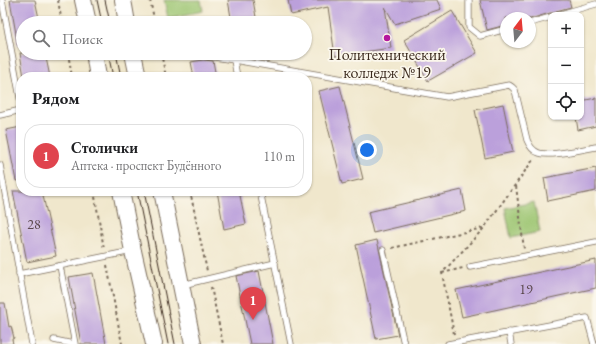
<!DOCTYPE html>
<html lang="ru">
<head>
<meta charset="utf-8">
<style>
  body { margin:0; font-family:"EB Garamond",serif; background:#f2f2f2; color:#202124 }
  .controls { position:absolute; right:12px; top:12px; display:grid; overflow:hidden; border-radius:8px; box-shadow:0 1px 3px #0004 }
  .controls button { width:36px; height:36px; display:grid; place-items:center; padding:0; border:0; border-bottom:1px solid #e0e0e0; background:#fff; color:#202124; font:20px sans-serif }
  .compass { position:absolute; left:500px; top:12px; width:36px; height:36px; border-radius:50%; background:#fff; box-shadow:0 1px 3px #0004; rotate:16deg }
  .you { position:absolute; left:367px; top:150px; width:14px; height:14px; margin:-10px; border:3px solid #fff; border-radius:50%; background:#1a73e8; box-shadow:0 0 0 6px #1a73e833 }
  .badge { display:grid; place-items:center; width:26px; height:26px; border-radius:50%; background:#b5179e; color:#fff; font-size:13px; font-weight:700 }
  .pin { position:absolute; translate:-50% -33px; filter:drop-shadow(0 1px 2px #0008) }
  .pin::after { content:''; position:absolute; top:21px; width:14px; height:12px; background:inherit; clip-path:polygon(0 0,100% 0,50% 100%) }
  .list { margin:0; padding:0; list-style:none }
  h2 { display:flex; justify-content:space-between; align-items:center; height:52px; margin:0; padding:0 16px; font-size:17px }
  h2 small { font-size:13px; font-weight:400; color:#757577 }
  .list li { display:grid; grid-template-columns:26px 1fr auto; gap:12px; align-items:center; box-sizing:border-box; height:64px; margin:0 8px 8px; padding:0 8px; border:1px solid #e0e0e0; border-radius:16px }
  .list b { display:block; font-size:15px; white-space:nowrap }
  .list p { margin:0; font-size:13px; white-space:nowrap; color:#757577 }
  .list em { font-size:13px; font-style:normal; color:#757577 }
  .icon { flex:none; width:22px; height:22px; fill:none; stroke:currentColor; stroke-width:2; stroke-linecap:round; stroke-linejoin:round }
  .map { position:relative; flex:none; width:596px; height:344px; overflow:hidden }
  .search { position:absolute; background:#fff; box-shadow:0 1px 3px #0004; left:16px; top:16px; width:296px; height:44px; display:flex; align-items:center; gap:10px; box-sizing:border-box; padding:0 14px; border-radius:22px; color:#757577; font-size:15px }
  .panel { position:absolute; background:#fff; box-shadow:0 1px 3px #0004; left:16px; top:72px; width:296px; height:124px; border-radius:16px }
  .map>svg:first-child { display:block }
</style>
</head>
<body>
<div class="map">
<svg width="596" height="344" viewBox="0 0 596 344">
  <rect width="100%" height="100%" fill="#fbf7ec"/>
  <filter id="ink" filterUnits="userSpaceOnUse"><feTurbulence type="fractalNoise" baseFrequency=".025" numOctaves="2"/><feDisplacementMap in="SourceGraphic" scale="8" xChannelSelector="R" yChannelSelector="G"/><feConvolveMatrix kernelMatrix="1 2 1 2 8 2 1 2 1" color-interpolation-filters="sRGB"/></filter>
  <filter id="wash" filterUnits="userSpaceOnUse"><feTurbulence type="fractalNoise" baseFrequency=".012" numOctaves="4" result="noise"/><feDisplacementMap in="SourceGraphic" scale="16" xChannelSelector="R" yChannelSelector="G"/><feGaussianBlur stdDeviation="0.9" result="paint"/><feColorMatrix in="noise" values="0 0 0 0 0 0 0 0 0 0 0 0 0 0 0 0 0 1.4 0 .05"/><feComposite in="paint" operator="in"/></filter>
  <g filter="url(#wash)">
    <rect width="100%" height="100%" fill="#f0e7cc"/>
    <!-- green -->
    <g fill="#9cc571" stroke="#6c7848">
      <polygon points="164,0 201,0 203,11 168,18"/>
      <polygon points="534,202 540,232 511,238 505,208"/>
    </g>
    <g id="blocks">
      <!-- building -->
      <g fill="#bba0db">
        <polygon points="10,0 35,0 40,23 23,23 23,44 18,45"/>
        <polygon points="228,0 253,0 257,23 232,23"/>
        <polygon points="288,0 437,0 441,9 395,24 385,7 391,48 335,56 328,7 291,15"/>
        <polygon points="480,0 569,0 571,7 556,11 553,13 550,13 530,19 506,18 506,25 487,30"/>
        <polygon points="452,11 477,53 428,81 404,40"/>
        <polygon points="20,53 45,53 50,77 24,77"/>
        <polygon points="203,60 213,61 216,77 194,77 191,62"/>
        <polygon points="340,86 363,179 342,184 319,91"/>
        <polygon points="596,98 596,126 578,130 576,117 581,117 581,101"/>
        <polygon points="503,104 513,152 485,158 475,110"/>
        <polygon points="21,127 21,180 16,181 6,130"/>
        <polygon points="596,168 596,191 548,201 544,178"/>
        <polygon points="462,190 466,211 373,233 368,212"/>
        <polygon points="13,191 42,191 56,256 27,262"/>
        <polygon points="217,191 239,191 246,224 224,229"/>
        <polygon points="377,240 398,335 376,339 356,245"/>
        <polygon points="596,260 596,288 462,317 456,290"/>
        <polygon points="259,271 273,344 250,344 236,276"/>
        <polygon points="93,273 106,344 81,344 69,277"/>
        <polygon points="0,303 5,303 9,327 11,326 14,338 12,339 13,344 0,344"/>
      </g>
    </g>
  </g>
  <g filter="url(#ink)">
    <use href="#blocks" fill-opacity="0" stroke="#7a6c5b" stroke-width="1"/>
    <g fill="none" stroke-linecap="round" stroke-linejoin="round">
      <defs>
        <g id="service">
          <polyline points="2,0 21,103"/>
          <polyline points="469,0 469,27 480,36 506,29"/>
          <polyline points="557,15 596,4"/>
          <polyline points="530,23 551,17"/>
          <path d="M188,53L234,60L447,97L509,85L512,87L515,90L527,140C529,145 533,151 539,153C550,157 583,149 596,147"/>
          <polyline points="234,60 237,77"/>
          <polyline points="0,115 21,110"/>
          <polyline points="0,165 32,344"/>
          <polyline points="260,191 291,344"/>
          <polyline points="383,250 404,344"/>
          <polyline points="60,266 75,344"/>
          <polyline points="470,267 596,242"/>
          <polyline points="19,274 132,251"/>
          <polyline points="182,285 275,263"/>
          <polyline points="509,332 511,344"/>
          <polyline points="54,340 73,344"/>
          <polyline points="448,344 587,318 594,344"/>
        </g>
        <g id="secondary">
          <polyline points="83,0 88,23"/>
          <polyline points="123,0 127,23"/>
          <polyline points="94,53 98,77"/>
          <polyline points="133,53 138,77"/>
          <polyline points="121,191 133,251 154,344"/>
          <polyline points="162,191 193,344"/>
        </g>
      </defs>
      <!-- service casing -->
      <use href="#service" stroke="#7a6c5b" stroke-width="7"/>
      <!-- secondary casing -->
      <use href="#secondary" stroke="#7a6c5b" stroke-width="18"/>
      <!-- path -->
      <g stroke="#7a6c5b" stroke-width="2" stroke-dasharray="3 3" stroke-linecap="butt">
        <polyline points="58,0 62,23"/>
        <polyline points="150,0 155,23"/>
        <polyline points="68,53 72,77"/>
        <polyline points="161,53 166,77"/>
        <polyline points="516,186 524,249"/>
        <polyline points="94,191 104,249"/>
        <polyline points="190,191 207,271"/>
        <polyline points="392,248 483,228"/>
        <polyline points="107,265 122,344"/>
        <polyline points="442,273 463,268"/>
        <polyline points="211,287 223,344"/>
        <polyline points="454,334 442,273 484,228 533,160"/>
      </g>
      <!-- service -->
      <use href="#service" stroke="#fff" stroke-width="5.5"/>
      <!-- secondary -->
      <use href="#secondary" stroke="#fff" stroke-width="16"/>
      <!-- tram -->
      <g stroke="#3b2a1e" stroke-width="1">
        <polyline points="97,0 102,23"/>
        <polyline points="105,0 110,23"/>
        <polyline points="108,53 113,77"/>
        <polyline points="116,53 121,77"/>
        <polyline points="137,191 168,344"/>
        <polyline points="144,191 175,344"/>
      </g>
    </g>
  </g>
  <!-- markers -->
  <circle fill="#b5179e" stroke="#fbf7ec" stroke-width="1.5" cx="387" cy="38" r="4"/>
  <g text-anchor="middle" stroke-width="3.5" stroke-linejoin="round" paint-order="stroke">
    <!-- number labels -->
    <g font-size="14" fill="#5b484d">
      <text x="34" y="229">28</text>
      <text x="526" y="294">19</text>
    </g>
    <!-- poi labels -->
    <g font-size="16" fill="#3b2a1e" stroke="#fbf7ec">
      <text x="387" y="60">Политехнический<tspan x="387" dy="18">колледж №19</tspan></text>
    </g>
  </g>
</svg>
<div class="controls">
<button>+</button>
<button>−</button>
<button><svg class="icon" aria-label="locate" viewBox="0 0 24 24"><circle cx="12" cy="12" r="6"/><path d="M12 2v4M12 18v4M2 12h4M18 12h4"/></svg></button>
</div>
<svg class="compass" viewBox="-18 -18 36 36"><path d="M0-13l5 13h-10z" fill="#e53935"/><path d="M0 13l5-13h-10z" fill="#757577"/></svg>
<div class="you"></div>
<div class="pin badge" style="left:253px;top:320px;background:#e0444e">1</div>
<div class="search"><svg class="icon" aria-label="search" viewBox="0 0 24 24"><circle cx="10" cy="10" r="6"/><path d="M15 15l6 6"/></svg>Поиск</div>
<section class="panel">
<h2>Рядом<small></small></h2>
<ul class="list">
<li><span class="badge" style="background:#e0444e">1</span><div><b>Столички</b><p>Аптека · проспект Будённого</p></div><em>110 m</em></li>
</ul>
</section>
</div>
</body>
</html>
